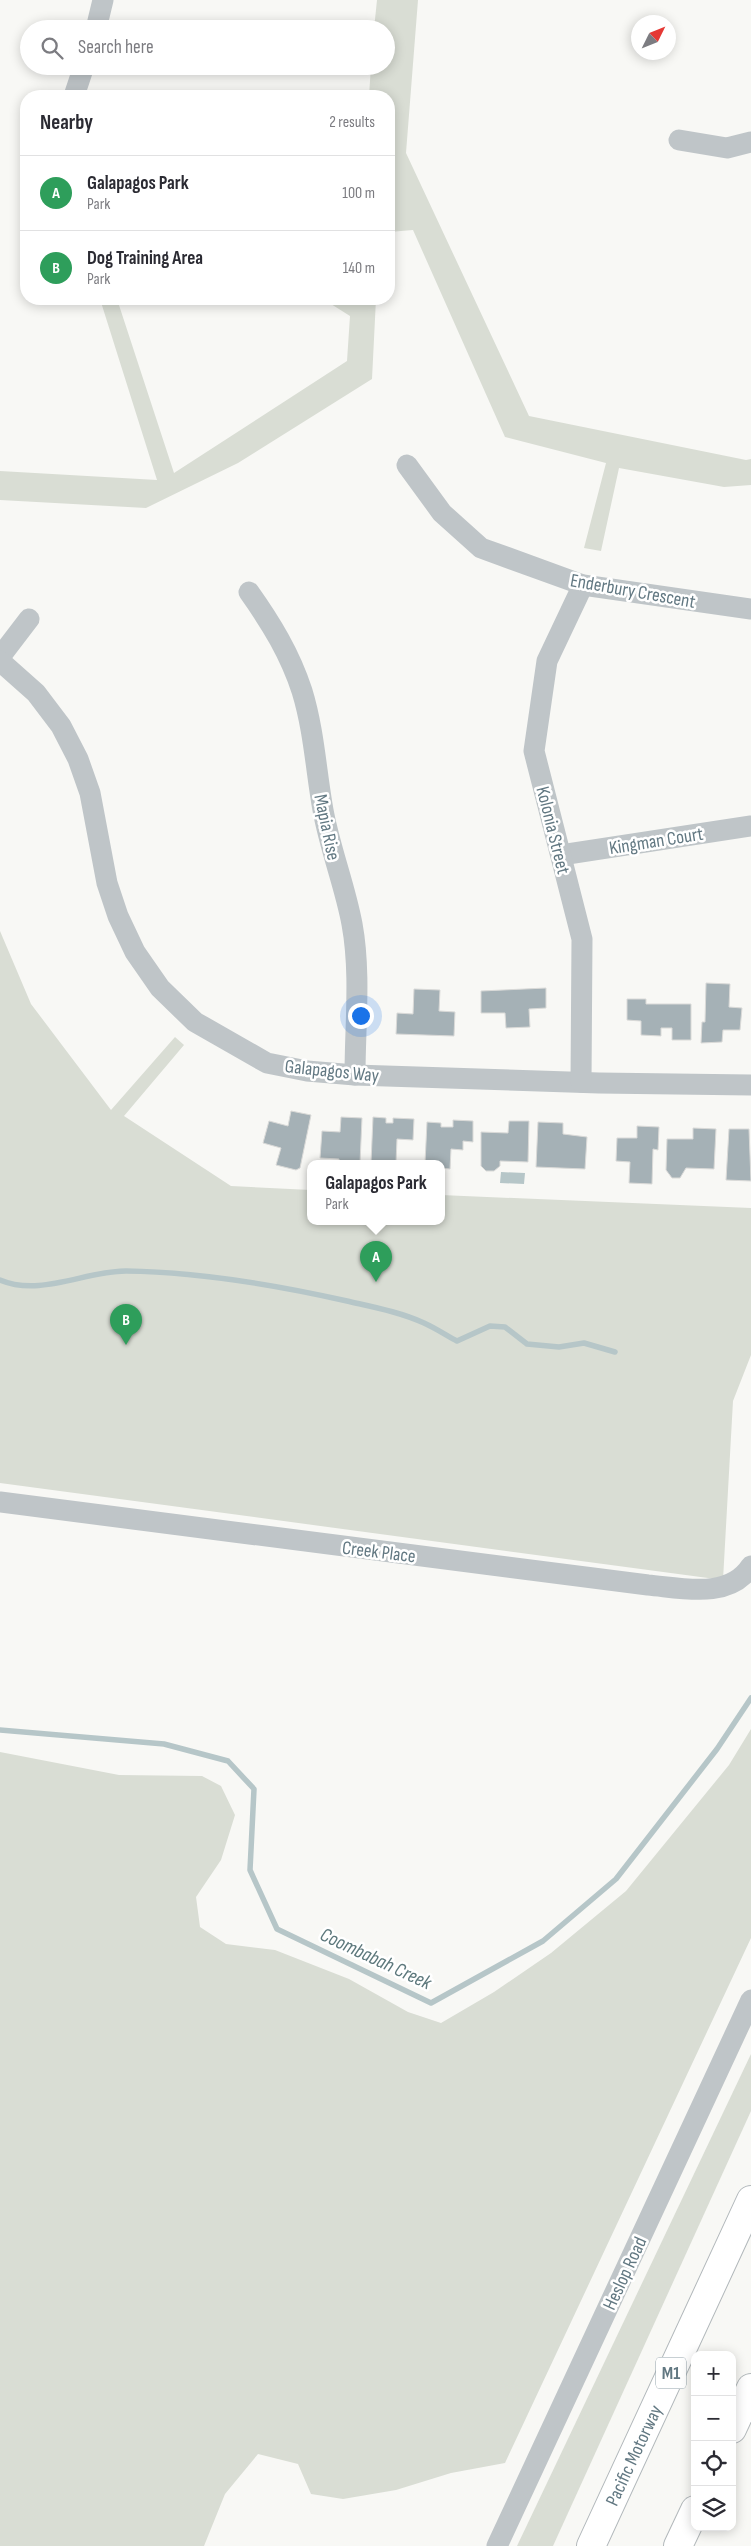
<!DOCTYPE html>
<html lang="en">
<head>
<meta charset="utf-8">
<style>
  body { margin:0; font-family:"Sofia Sans Condensed",sans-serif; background:#f2f2f3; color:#2b2b33 }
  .controls { position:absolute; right:15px; bottom:15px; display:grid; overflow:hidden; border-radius:10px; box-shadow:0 2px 12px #0003 }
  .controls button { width:45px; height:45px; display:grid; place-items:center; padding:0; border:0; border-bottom:1px solid #e1e1e2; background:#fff; color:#2b2b33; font:25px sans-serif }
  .compass { position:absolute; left:631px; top:15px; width:45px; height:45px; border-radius:50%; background:#fff; box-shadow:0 2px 12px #0003; rotate:47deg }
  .you { position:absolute; left:360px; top:1015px; width:18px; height:18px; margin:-12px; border:4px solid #fff; border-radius:50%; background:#1a73e8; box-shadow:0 0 0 8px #1a73e833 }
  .badge { display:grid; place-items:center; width:32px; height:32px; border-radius:50%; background:#db2777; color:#fff; font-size:16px; font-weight:700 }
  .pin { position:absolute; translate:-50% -41px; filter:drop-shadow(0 1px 2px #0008) }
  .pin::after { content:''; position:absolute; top:26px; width:18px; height:15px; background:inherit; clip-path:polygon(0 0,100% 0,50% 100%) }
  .popup { position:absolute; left:307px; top:1160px; width:138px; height:65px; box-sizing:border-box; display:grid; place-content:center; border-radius:10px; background:#fff; filter:drop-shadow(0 1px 4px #0005); font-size:16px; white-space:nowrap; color:#7c7c81 }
  .popup b { font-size:19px; color:#2b2b33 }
  .popup::after { content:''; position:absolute; left:50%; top:100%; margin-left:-10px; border:10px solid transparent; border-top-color:#fff }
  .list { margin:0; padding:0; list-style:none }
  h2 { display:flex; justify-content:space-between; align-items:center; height:65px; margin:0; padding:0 20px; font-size:21px }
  h2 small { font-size:16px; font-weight:400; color:#7c7c81 }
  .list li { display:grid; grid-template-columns:32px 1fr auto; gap:15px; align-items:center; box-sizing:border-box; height:75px; padding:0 20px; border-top:1px solid #e1e1e2 }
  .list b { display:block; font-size:19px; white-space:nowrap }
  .list p { margin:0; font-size:16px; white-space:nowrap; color:#7c7c81 }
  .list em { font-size:16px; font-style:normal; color:#7c7c81 }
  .icon { flex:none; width:28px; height:28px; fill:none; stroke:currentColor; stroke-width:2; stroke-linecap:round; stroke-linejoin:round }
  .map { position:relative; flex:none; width:751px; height:2546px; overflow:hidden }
  .search { position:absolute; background:#fff; box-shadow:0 2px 12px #0003; left:20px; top:20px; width:375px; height:55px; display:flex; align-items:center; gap:12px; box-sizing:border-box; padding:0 18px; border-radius:28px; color:#7c7c81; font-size:19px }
  .panel { position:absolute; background:#fff; box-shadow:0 2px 12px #0003; left:20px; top:90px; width:375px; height:215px; border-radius:20px }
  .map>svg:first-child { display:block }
</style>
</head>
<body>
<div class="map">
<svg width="751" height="2546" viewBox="0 0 751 2546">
  <rect width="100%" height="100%" fill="#f8f8f5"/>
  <!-- green -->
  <g fill="#d9ddd4">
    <polygon points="377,0 418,0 406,153 529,416 746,460 751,459 751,485 724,487 619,468 601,551 584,548 606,463 505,437 413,230 389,232 389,96 369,96 371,66 386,66 386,29 374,29"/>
    <polygon points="100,299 117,299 174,473 347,361 350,316 323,299 376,299 372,379 238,463 146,508 0,500 0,471 157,480"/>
    <polygon points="0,931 31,1004 111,1110 175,1037 184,1045 124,1116 231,1186 311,1190 311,1221 441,1221 441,1195 751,1208 751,1355 733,1401 723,1580 0,1483"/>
    <polygon points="751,1729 751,1938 505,2463 451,2473 396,2490 343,2499 311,2494 298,2464 258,2454 225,2494 204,2546 0,2546 0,1752 119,1775 202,1776 221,1786 235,1815 221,1860 196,1897 200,1927 226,1944 275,1950 349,1979 408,2012 441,2023 494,1992 551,1953 626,1891 729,1765"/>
    <polygon points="751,2054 751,2111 553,2546 517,2546"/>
  </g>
  <!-- water -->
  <polygon fill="#b6c6c8" points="501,1172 525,1173 524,1184 500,1183"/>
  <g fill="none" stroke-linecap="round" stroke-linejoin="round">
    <!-- stream -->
    <g stroke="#b6c6c8" stroke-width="5.5">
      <path d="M0,1280C40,1297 85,1271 126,1271C200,1272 276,1285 347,1301C373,1307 400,1312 424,1323C435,1328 446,1335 457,1341L490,1326L505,1327L527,1344L559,1347L584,1343L615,1352"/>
      <polyline points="0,1730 164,1744 228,1761 254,1789 250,1870 277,1929 431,2003 543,1941 616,1879 717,1749 751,1698"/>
    </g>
  </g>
  <!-- building -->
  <g fill="#a5b1b6" stroke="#dadad8">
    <polygon points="706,983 730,984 729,1007 742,1008 740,1030 723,1030 722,1042 701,1043 702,1022 705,1022"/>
    <polygon points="546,988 546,1008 529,1009 530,1027 506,1028 505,1013 481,1013 481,991"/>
    <polygon points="414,989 440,990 439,1011 455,1012 454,1036 396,1034 397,1013 413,1014"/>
    <polygon points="627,999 646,999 646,1004 691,1004 691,1040 672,1040 672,1028 661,1028 661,1036 641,1035 641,1021 627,1020"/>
    <polygon points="291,1111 311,1115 300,1168 296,1170 276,1165 281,1148 263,1143 269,1121 288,1126"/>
    <polygon points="341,1117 362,1118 360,1163 339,1163 339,1159 320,1158 322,1131 340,1132"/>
    <polygon points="373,1117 386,1118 386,1123 393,1123 393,1118 414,1119 413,1140 397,1139 396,1163 371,1163"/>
    <polygon points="453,1120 473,1121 473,1142 463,1141 463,1150 451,1149 450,1169 441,1168 441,1163 425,1163 427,1122 441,1123 441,1127 453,1127"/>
    <polygon points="509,1121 529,1121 528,1162 500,1161 500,1166 494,1171 486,1171 481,1166 481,1132 508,1133"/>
    <polygon points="538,1122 563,1123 563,1134 587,1137 585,1169 536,1167"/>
    <polygon points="637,1126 659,1127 658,1150 653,1149 652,1184 629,1183 630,1162 616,1161 617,1138 637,1138"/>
    <polygon points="693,1128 716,1129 714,1169 686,1168 680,1178 672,1178 666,1170 667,1139 693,1139"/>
    <polygon points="729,1129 749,1129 751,1181 726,1180"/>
  </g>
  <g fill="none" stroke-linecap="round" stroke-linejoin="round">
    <defs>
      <g id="highway">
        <polyline points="732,2429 751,2388"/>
        <polyline points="591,2546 751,2200"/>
        <polyline points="678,2546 695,2510"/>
      </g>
    </defs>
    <!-- highway casing -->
    <use href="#highway" stroke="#b2b8bb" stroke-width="30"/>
    <!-- minor -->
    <g stroke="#bfc5c8" stroke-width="21">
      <polyline points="96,29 103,0"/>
      <polyline points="74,96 84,66"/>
      <polyline points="679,140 727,148 751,142"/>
      <polyline points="407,465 442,513 481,548 583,585 751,609"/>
      <path d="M249,592C271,623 290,654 302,691C314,730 316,771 323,810C330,849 345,886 352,924C361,973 355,1026 355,1075"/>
      <polyline points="0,657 29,619"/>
      <polyline points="0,661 36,693 61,726 78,759 90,793 107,883 118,916 135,952 160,988 195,1022 267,1063 307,1071 355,1075 599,1083 751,1085"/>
      <polyline points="561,855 751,826"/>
      <polyline points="581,1082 582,939 534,751 547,661 583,585"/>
      <path d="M0,1502L648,1585C682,1588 729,1600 751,1566"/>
      <polyline points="497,2546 751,2000"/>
    </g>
    <!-- highway -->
    <use href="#highway" stroke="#fff" stroke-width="28"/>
  </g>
  <g text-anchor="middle" stroke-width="5" stroke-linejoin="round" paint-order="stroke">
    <!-- shield labels -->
    <rect fill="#fff" stroke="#91a0a8" stroke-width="1" x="656" y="2357.5" width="30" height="31" rx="4"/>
    <g font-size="18" font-weight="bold" fill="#627882">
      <text x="671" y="2379">M1</text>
    </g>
    <!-- street labels -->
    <g font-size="19" fill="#627882" stroke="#fff">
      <text transform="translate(633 590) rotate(10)" y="7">Enderbury Crescent</text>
      <text transform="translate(328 827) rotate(78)" y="7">Mapia Rise</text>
      <text transform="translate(554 830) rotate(76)" y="7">Kolonia Street</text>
      <text transform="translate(656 840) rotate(-9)" y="7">Kingman Court</text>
      <text transform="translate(332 1070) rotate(6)" y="7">Galapagos Way</text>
      <text transform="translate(379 1551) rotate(7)" y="7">Creek Place</text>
      <text transform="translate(624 2273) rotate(-65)" y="7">Heslop Road</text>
      <text transform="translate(633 2455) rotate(-65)" y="7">Pacific Motorway</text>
    </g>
    <!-- water labels -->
    <g font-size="20" font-style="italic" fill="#5d787c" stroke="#fff">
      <text transform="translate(376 1958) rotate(25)" y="7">Coombabah Creek</text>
    </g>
  </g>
</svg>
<div class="controls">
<button>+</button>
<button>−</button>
<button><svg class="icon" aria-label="locate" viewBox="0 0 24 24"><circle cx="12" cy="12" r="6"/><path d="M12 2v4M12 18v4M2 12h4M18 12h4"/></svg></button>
<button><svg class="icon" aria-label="layers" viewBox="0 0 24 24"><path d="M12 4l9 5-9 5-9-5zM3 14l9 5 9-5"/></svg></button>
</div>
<svg class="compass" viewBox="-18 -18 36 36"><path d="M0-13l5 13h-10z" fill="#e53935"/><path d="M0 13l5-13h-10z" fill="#7c7c81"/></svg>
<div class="you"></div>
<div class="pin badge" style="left:376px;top:1282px;background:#2e9e5b">A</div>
<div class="popup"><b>Galapagos Park</b>Park</div>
<div class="pin badge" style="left:126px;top:1345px;background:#2e9e5b">B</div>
<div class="search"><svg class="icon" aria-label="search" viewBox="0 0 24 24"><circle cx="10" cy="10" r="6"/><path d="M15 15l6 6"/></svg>Search here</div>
<section class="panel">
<h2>Nearby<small>2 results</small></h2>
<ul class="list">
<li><span class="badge" style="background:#2e9e5b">A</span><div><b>Galapagos Park</b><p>Park</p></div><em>100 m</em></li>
<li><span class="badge" style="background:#2e9e5b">B</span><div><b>Dog Training Area</b><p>Park</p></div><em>140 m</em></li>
</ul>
</section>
</div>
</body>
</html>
